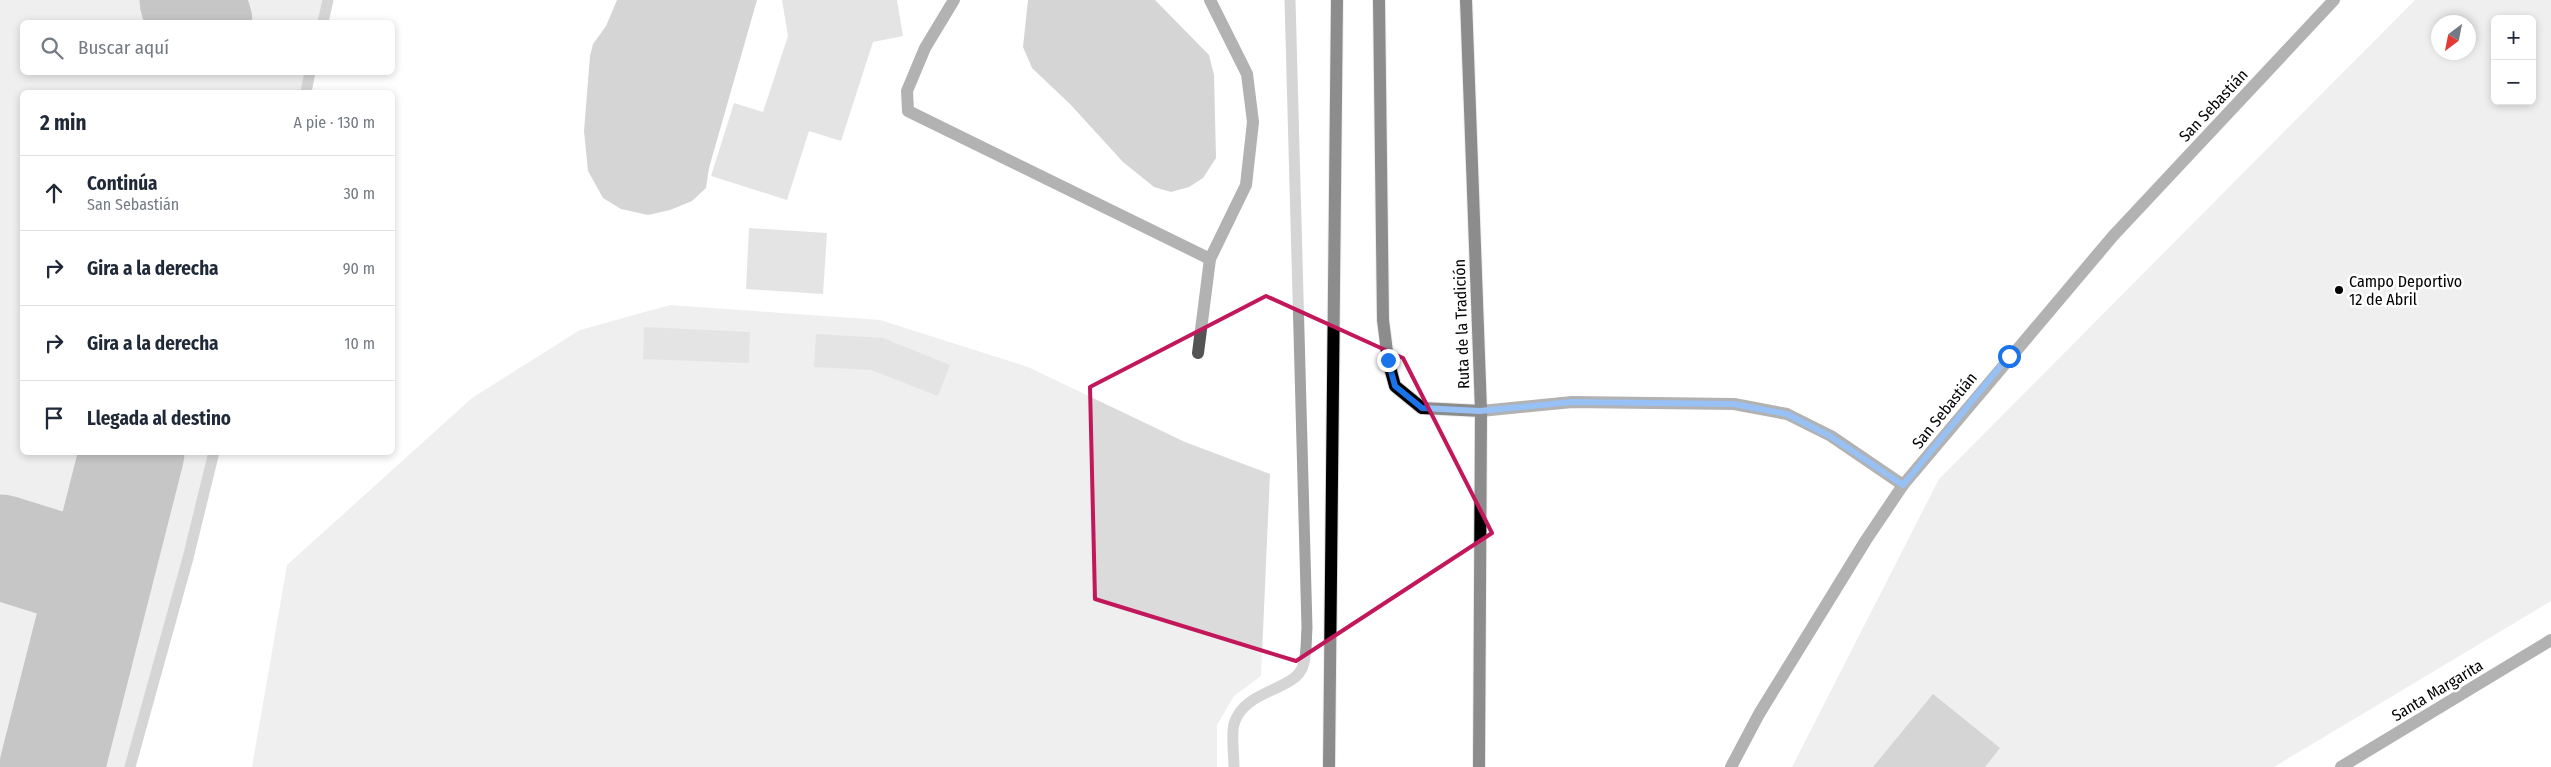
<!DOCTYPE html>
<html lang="es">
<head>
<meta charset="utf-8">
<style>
  body { margin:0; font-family:"Fira Sans Condensed",sans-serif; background:#f2f2f3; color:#1f2937 }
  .controls { position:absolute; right:15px; top:15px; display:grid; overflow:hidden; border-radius:8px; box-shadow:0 2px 8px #0003 }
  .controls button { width:45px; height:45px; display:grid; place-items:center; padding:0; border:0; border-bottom:1px solid #e0e1e3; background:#fff; color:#1f2937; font:25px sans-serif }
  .compass { position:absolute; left:2431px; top:15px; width:45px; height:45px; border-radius:50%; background:#fff; box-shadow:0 2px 8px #0003; rotate:212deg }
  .stop { position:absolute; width:15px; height:15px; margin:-11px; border:4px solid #1a73e8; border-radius:50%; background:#fff }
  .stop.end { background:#1a73e8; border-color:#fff; box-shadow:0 1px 5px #0008 }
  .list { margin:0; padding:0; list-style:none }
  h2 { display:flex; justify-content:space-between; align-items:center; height:65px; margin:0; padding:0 20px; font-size:21px }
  h2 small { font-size:16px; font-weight:400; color:#747a83 }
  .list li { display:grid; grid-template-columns:32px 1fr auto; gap:15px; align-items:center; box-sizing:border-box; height:75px; padding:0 20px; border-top:1px solid #e0e1e3 }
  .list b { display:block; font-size:19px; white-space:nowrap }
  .list p { margin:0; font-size:16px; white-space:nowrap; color:#747a83 }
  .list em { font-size:16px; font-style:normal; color:#747a83 }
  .icon { flex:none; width:28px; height:28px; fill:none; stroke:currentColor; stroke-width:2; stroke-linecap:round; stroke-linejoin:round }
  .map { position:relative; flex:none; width:2551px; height:767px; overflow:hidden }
  .search { position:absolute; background:#fff; box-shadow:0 2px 8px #0003; left:20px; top:20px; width:375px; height:55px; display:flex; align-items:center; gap:12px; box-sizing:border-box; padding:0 18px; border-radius:8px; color:#747a83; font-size:19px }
  .panel { position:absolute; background:#fff; box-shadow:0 2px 8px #0003; left:20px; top:90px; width:375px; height:365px; border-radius:8px }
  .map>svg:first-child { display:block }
</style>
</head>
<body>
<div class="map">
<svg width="2551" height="767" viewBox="0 0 2551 767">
  <rect width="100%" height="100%" fill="#fff"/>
  <!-- green -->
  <g fill="#dbdbdb" fill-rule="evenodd">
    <polygon points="0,0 328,0 323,22 22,22 22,72 310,73 306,92 22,92 22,452 214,453 188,558 130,767 0,767"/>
    <path d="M2415,0H2551V601L2274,767H1792L1939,479ZM2495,19H2532V101H2495ZM2438,22H2468V52H2438Z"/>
    <polygon points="670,305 880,320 1028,367 1185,442 1270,474 1261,676 1234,696 1217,725 1217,767 252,767 287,565 472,398 580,330"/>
  </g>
  <!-- water -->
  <g fill="#a2a2a2">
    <polygon points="617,0 757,0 709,168 706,188 692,201 670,210 648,215 621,209 603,198 588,171 584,131 590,56 593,44 606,26"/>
    <polygon points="1028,0 1155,0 1209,55 1214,75 1216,158 1203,178 1189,187 1171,192 1154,187 1123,162 1070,104 1032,68 1023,47"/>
    <polygon points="1933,694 2000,748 1985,767 1873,767"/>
  </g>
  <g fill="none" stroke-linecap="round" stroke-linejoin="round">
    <!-- stream -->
    <g stroke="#a2a2a2" stroke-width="11">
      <polyline points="323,22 328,0"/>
      <polyline points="306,92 310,72"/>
      <polyline points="130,767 188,558 214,452"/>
      <path d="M1234,767C1234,754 1231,736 1234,724C1244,689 1295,691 1303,666C1307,655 1306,640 1307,628L1290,0"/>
    </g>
    <!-- taxiway -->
    <g stroke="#808080" stroke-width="105">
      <polyline points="192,0 200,22"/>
      <polyline points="0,547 100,578"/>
      <polyline points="52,767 132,452"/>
    </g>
  </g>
  <!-- building -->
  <g fill="#c4c4c4">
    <polygon points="782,0 897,0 903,36 873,42 841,141 809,131 787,200 711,176 734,103 763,112 788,36"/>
    <polygon points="749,228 827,233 823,294 746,289"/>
    <polygon points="644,327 750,332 749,363 643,359"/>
    <polygon points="816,334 883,338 950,365 938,396 871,370 814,367"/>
  </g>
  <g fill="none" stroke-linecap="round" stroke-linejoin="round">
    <defs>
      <g id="major">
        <polyline points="1379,0 1383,320 1388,360 1395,386 1422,408 1481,411"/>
        <polyline points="1466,0 1481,411 1479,767"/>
        <polyline points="1329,767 1337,0"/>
      </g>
    </defs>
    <!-- major casing -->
    <use href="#major" stroke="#dbdbdb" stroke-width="14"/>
    <!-- minor -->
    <g stroke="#545454" stroke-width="12">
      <polyline points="954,0 925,48 907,91 908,111 1210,259"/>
      <polyline points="1198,353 1210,259 1246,185 1253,122 1247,74 1210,0"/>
      <polyline points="1481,411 1572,402 1734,404 1787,414 1831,436 1903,485"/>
      <polyline points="1731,767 1759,714 1866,540 1903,485 2113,236 2334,0"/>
      <polyline points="2341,767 2551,640"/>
    </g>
    <!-- major -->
    <use href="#major" stroke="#000" stroke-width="12"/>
  </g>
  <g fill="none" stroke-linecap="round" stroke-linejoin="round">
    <!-- route -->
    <polyline stroke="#1a73e8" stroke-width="6" points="1388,360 1395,386 1422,408 1480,411 1572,402 1734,404 1787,414 1830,436 1903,485 2009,356"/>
  </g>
  <!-- marked area -->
  <path d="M0 0H2551V767H0ZM1266,296L1403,358L1492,533L1296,661L1095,599L1090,387Z" fill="#fff" fill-opacity=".55" fill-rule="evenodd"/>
  <path fill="none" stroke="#c2185b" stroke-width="4" stroke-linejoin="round" d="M1266,296L1403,358L1492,533L1296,661L1095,599L1090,387Z"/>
  <!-- markers -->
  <circle fill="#000" stroke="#fff" stroke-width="2" cx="2339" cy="290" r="5"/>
  <g text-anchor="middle" stroke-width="5" stroke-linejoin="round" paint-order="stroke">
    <!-- street labels -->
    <g font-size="16" fill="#000" stroke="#fff">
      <text transform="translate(2213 105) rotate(-47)" y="6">San Sebastián</text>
      <text transform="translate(1461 324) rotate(-92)" y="6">Ruta de la Tradición</text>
      <text transform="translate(1944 410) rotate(-51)" y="6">San Sebastián</text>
      <text transform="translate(2437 690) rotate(-31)" y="6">Santa Margarita</text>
    </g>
    <!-- poi labels -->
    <g font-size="16" fill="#000" stroke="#fff" text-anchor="start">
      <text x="2349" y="287">Campo Deportivo<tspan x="2349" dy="18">12 de Abril</tspan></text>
    </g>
  </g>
</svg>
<div class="controls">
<button>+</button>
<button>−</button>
</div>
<svg class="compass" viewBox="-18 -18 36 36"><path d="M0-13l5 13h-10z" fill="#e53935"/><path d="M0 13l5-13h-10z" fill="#747a83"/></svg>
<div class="stop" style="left:2009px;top:356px"></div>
<div class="stop end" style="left:1388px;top:360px"></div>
<div class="search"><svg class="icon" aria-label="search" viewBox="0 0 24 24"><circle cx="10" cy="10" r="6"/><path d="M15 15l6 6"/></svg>Buscar aquí</div>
<section class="panel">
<h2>2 min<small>A pie · 130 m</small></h2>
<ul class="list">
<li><svg class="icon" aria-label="ahead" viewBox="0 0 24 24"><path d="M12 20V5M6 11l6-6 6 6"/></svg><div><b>Continúa</b><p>San Sebastián</p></div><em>30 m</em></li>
<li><svg class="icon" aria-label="right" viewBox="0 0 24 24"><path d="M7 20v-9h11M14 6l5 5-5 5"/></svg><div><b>Gira a la derecha</b></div><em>90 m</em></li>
<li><svg class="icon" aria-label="right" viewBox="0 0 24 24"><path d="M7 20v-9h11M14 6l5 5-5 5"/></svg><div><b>Gira a la derecha</b></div><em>10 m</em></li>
<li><svg class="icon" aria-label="arrive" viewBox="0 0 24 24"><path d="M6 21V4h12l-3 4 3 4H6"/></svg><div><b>Llegada al destino</b></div></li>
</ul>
</section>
</div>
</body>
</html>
